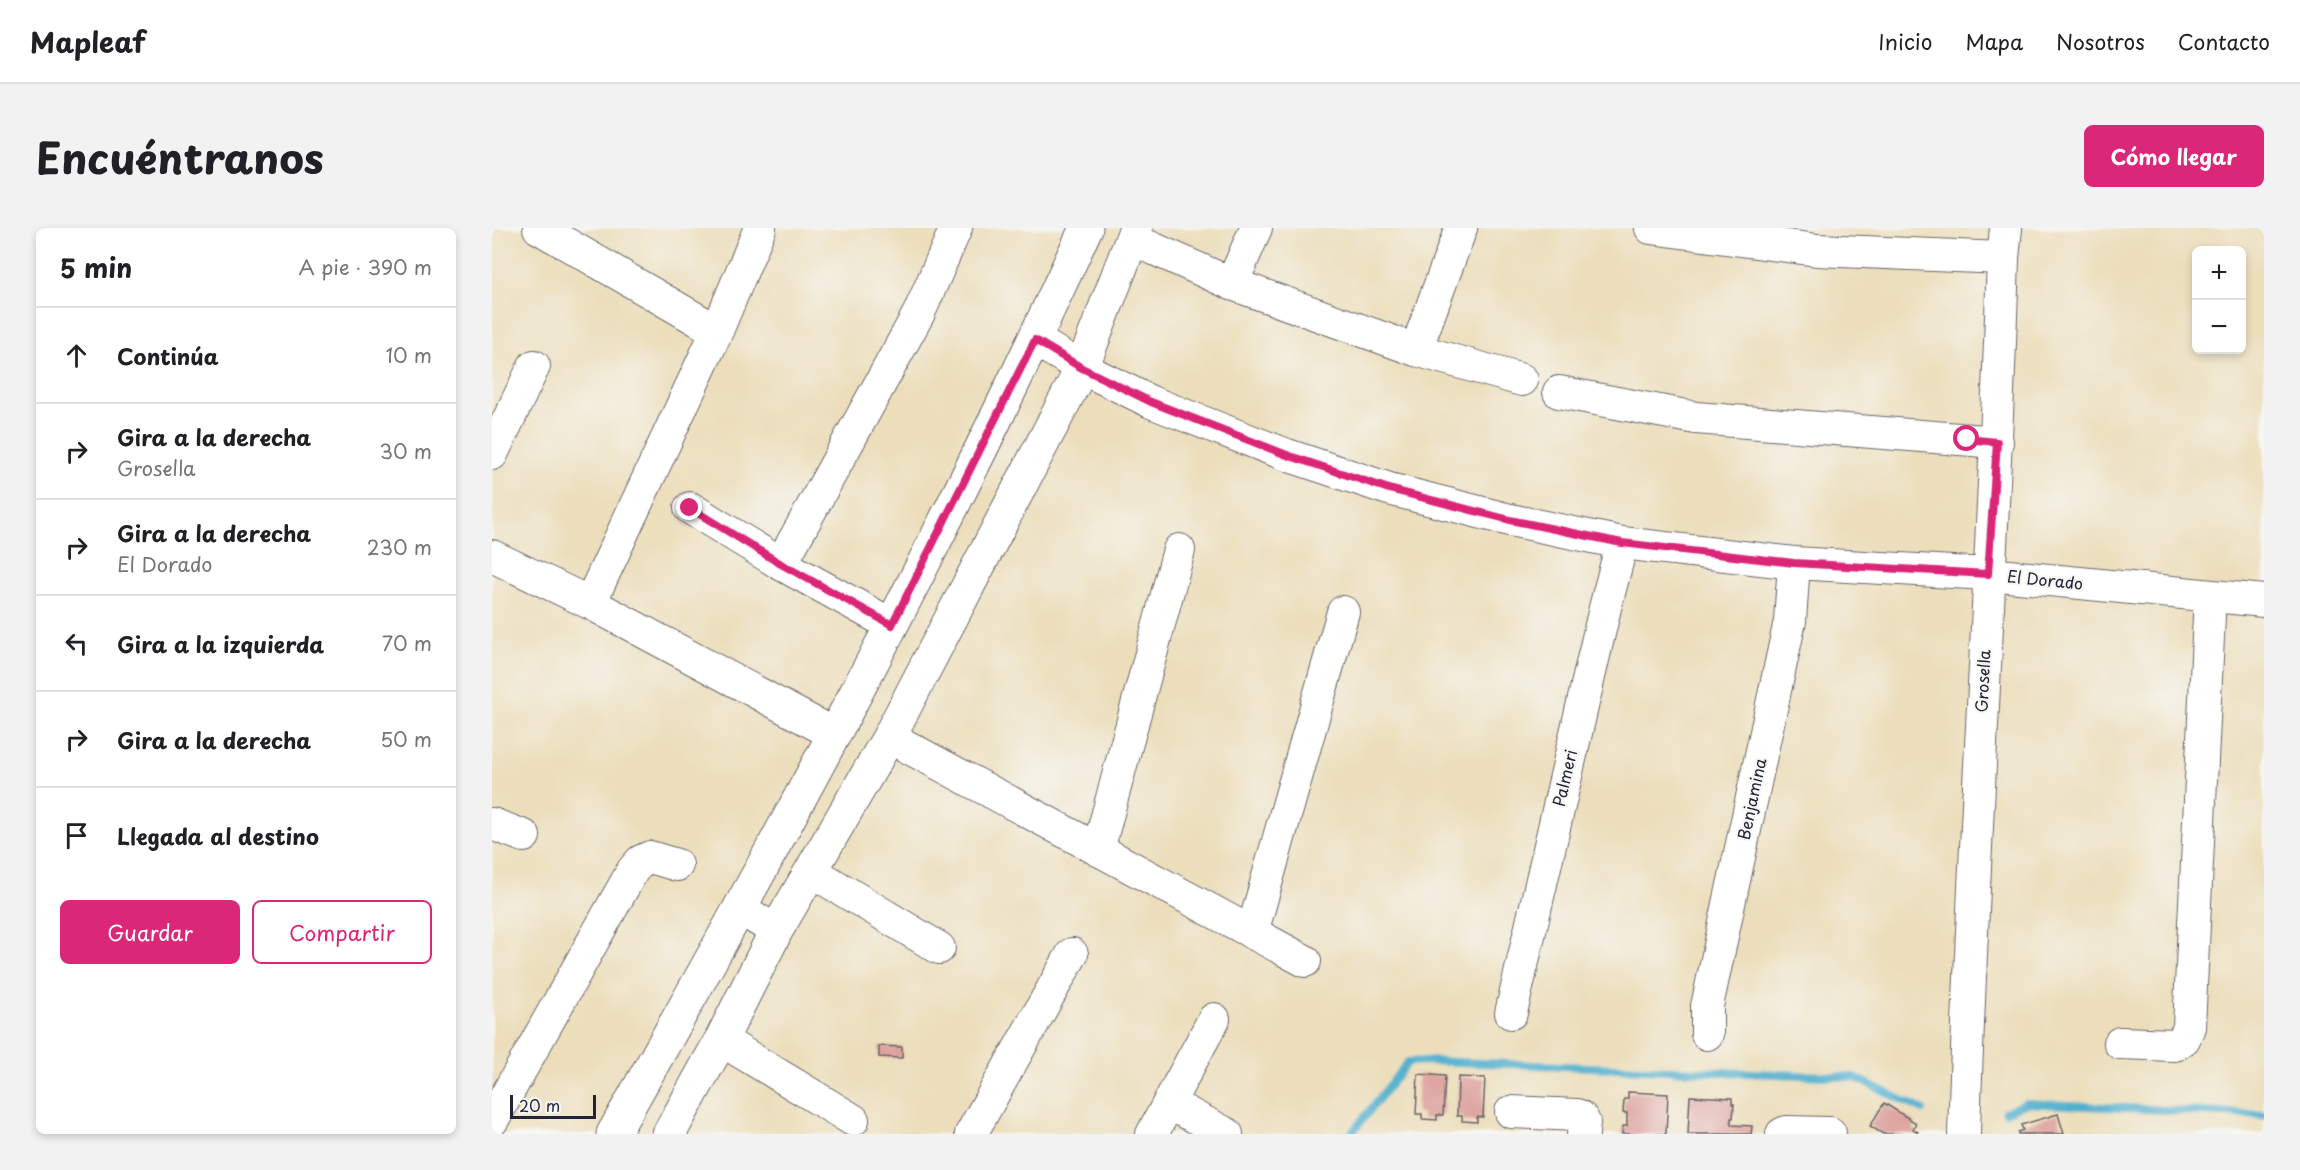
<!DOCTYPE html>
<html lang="es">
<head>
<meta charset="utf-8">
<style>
  body { margin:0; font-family:"Playpen Sans",sans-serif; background:#f2f2f2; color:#202124 }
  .controls { position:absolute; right:18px; top:18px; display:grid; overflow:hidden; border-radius:9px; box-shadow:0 3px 9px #0003 }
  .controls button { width:54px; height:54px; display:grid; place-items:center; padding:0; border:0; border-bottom:2px solid #e0e0e0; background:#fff; color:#202124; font:30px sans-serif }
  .scale { position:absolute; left:18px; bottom:15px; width:86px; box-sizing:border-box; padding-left:6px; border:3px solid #22223b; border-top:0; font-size:16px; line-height:21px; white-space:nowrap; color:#22223b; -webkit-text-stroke:4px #f6f6f2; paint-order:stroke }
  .stop { position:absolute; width:18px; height:18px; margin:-14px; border:4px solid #db2777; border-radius:50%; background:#fff }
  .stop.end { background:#db2777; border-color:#fff; box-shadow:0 2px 6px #0008 }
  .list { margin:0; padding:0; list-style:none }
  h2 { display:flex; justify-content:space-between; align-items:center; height:78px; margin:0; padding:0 24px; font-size:26px }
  h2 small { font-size:20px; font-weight:400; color:#757577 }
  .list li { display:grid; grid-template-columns:39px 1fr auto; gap:18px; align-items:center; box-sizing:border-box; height:96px; padding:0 24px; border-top:2px solid #e0e0e0 }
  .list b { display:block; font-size:22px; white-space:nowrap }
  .list p { margin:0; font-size:20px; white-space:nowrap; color:#757577 }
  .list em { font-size:20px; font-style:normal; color:#757577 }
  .actions { display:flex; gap:12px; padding:18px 24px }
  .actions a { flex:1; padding:14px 0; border:2px solid #db2777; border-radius:9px; text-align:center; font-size:21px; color:#db2777 }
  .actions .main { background:#db2777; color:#fff }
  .icon { flex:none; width:33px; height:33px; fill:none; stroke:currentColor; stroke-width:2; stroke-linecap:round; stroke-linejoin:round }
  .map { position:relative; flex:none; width:1772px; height:906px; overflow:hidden; border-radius:9px }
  header { display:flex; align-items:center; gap:36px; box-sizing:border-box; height:84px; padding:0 30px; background:#fff; border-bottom:2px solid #e0e0e0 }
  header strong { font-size:28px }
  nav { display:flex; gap:33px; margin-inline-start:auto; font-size:21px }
  .intro { display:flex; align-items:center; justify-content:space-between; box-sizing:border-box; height:144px; padding:0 36px }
  h1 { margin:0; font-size:42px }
  .button { padding:15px 27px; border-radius:9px; background:#db2777; color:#fff; font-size:21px; font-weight:700 }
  main { display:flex; gap:36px; padding:0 36px }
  aside { flex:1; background:#fff; border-radius:9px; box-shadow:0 3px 9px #0003 }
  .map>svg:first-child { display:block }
</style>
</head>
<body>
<header>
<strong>Mapleaf</strong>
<nav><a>Inicio</a><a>Mapa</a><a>Nosotros</a><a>Contacto</a></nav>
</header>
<div class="intro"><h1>Encuéntranos</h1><a class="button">Cómo llegar</a></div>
<main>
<aside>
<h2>5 min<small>A pie · 390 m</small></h2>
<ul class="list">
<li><svg class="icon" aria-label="ahead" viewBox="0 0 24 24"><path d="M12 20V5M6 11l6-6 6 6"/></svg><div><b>Continúa</b></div><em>10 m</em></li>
<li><svg class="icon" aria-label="right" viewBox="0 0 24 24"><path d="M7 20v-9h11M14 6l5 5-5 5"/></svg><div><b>Gira a la derecha</b><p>Grosella</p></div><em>30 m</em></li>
<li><svg class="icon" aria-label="right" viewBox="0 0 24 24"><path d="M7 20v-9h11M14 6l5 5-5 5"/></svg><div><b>Gira a la derecha</b><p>El Dorado</p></div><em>230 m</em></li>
<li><svg class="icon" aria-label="left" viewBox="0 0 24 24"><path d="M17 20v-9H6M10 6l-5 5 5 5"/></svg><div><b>Gira a la izquierda</b></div><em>70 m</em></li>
<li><svg class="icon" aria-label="right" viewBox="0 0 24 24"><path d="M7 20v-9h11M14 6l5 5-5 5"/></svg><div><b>Gira a la derecha</b></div><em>50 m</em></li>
<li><svg class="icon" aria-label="arrive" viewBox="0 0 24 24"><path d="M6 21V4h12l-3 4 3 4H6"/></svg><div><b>Llegada al destino</b></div></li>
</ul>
<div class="actions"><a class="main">Guardar</a><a>Compartir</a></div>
</aside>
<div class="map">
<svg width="1772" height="906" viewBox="0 0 1772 906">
  <rect width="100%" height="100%" fill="#f6f6f2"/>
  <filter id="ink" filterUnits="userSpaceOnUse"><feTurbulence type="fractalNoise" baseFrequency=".0167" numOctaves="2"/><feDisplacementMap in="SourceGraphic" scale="12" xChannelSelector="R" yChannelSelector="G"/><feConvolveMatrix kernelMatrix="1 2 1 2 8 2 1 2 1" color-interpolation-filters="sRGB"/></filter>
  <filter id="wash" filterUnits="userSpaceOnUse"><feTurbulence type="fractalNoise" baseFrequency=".008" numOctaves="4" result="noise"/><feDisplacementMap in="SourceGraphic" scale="24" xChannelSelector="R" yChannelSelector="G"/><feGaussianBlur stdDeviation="1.35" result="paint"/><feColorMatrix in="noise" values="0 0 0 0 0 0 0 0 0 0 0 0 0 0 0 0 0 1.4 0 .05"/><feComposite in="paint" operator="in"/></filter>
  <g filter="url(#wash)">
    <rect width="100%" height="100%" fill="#ecdebb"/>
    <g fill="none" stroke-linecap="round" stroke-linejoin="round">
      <!-- stream -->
      <g stroke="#4fafce" stroke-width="8">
        <polyline points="1513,884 1534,875 1772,887"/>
        <polyline points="859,906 916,834 938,833 1362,849 1431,882"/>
      </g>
    </g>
    <g id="blocks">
      <!-- building -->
      <g fill="#dda19d">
        <polygon points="387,818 410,819 410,830 387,829"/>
        <polygon points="926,846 953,848 951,887 945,887 945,892 930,891 930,886 924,886"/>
        <polygon points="966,849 993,850 991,889 985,889 985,894 970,893 970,888 965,888"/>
        <polygon points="1136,864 1176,866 1174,906 1130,906 1131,898 1135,898 1135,885 1131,885 1132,871 1136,871"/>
        <polygon points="1198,868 1240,870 1240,876 1242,876 1241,890 1239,890 1239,897 1260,898 1259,906 1196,906"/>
        <polygon points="1392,875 1424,895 1421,901 1426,904 1424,906 1391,906 1378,898"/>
        <polygon points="1566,886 1572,906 1526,906 1526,904 1531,902 1529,897"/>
      </g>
    </g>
  </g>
  <g filter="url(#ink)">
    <use href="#blocks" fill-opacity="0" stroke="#696468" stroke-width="1.5"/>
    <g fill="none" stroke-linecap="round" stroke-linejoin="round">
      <defs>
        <g id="minor">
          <polyline points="47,0 225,103"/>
          <polyline points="1159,0 1325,22 1511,30"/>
          <polyline points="640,11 740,56 924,122 1030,152"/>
          <polyline points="740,56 764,0"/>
          <polyline points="543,112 590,140 659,174 795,227 897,261 1018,292 1130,315 1302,335 1496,346 1772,373"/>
          <polyline points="924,122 969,0"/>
          <polyline points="1067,164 1204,190 1505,214"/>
          <polyline points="0,226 42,138"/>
          <polyline points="198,280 289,336 400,397"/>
          <polyline points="0,328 98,375 342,506"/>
          <polyline points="289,336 427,85 464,0"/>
          <polyline points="98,375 225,103 268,0"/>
          <polyline points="397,509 813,733"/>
          <polyline points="0,596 32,608"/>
          <polyline points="606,622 687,322"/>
          <polyline points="319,643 447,720"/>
          <polyline points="249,681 284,703"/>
          <polyline points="760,705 851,384"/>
          <polyline points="1019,785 1113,380 1130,315"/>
          <polyline points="1215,806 1215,778 1298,393 1302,335"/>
          <polyline points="229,812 361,892"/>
          <polyline points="1628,815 1683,817 1692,811 1697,799 1718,368"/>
          <polyline points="678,876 735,906"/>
          <polyline points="1019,884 1085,887 1089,889 1092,894 1091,906"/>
          <polyline points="0,893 141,642 149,633 158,629 185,637"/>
          <polyline points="479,906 580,726"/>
          <polyline points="660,906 722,791"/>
          <polyline points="1290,906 1294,904 1338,905"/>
          <path d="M1472,906C1481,614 1502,322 1511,30L1514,0"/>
        </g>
        <g id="tertiary">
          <path d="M121,906C289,610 453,310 594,0"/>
          <polyline points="177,906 229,812 284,703 397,509 590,140 644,0"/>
        </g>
      </defs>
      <!-- minor casing -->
      <use href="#minor" stroke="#696468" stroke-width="34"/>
      <!-- tertiary casing -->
      <use href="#tertiary" stroke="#696468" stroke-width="35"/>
      <!-- minor -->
      <use href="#minor" stroke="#fff" stroke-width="32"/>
      <!-- tertiary -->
      <use href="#tertiary" stroke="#fff" stroke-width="33"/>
    </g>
  </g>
  <g fill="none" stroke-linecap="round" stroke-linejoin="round" filter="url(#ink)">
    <!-- route -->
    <polyline stroke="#db2777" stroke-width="8" points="198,280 289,336 400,397 543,112 590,140 659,174 795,227 897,261 1018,292 1130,315 1302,335 1496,346 1505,214 1475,211"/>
  </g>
  <g text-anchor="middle" stroke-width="4.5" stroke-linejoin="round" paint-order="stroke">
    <!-- street labels -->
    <g font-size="16" fill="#22223b" stroke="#f6f6f2">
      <text transform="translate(1553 352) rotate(6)" y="6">El Dorado</text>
      <text transform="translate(1491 453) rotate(-87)" y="6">Grosella</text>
      <text transform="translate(1073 550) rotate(-77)" y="6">Palmeri</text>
      <text transform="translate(1260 571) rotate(-78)" y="6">Benjamina</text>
    </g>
  </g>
</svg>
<div class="controls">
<button>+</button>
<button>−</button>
</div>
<div class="scale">20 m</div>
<div class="stop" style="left:1475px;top:211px"></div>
<div class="stop end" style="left:198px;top:280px"></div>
</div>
</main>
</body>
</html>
